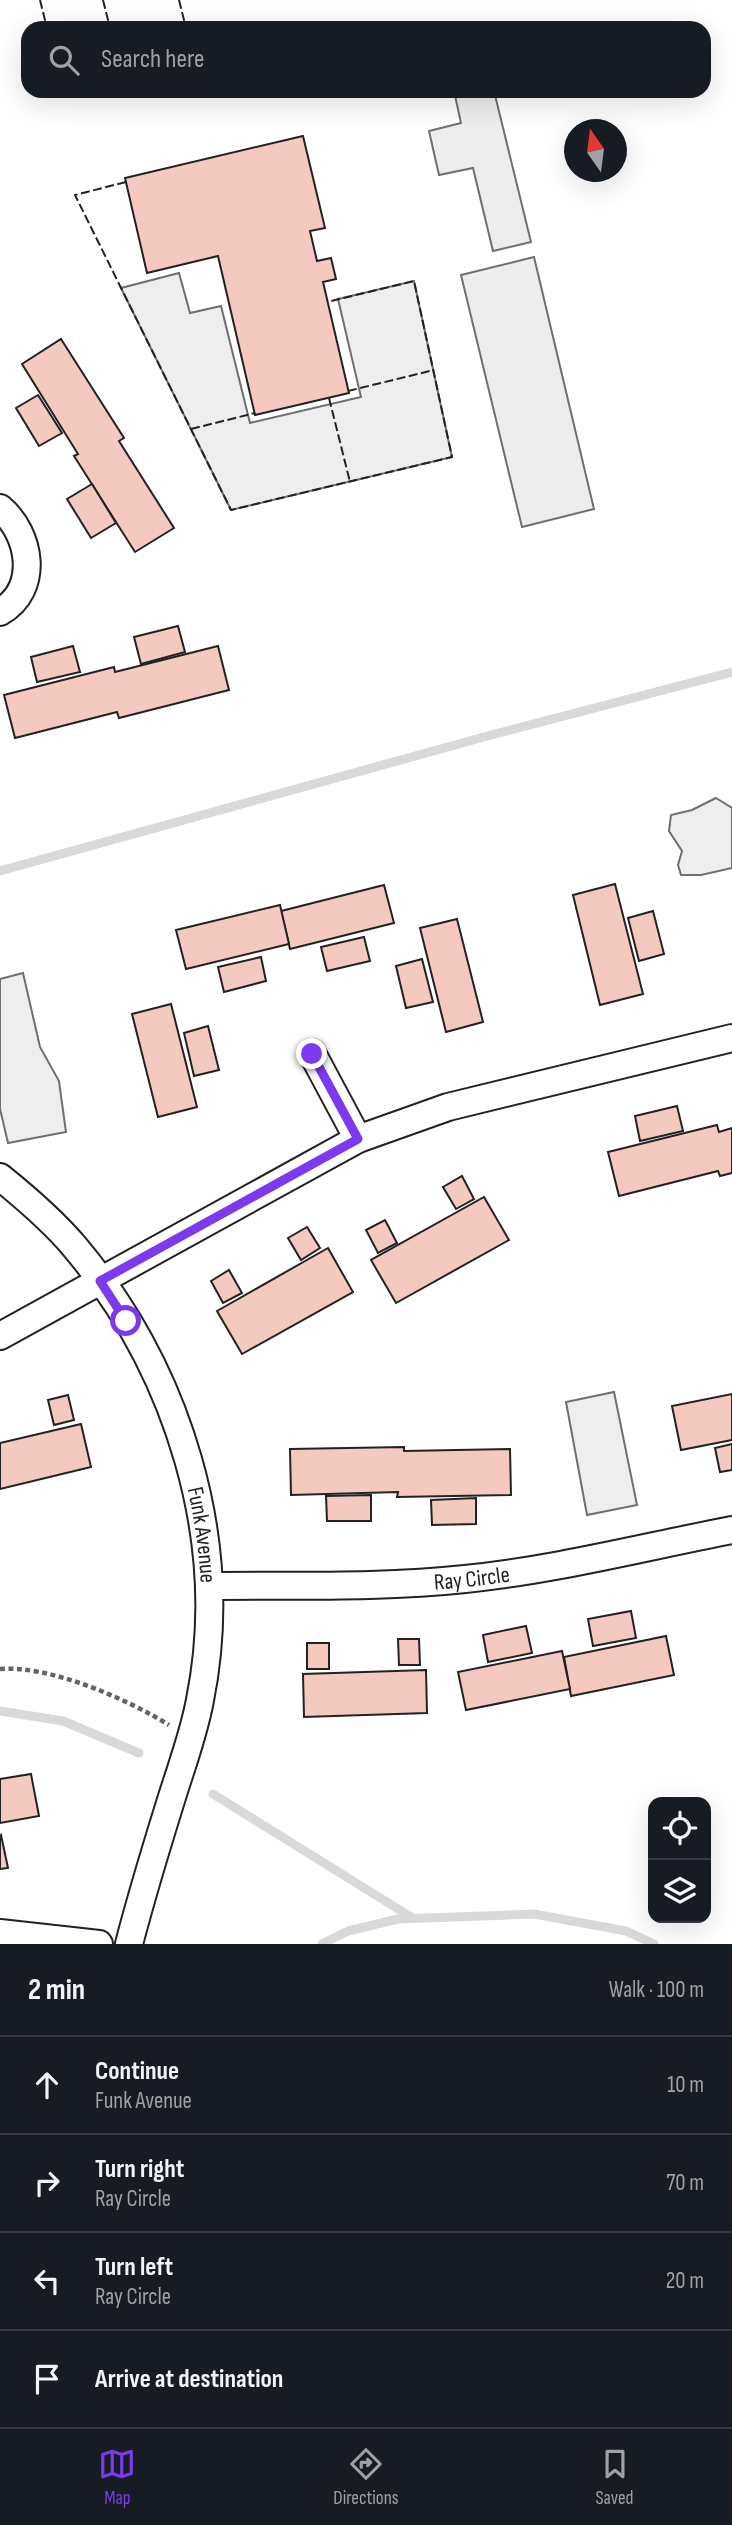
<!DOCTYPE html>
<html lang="en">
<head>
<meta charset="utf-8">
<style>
  body { margin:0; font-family:"Sofia Sans Condensed",sans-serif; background:#20242c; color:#f1f3f6 }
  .controls { position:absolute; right:21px; bottom:21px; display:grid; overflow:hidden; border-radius:14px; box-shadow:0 7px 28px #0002 }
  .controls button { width:63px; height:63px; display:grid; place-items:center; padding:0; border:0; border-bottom:2px solid #363941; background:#171b24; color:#f1f3f6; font:35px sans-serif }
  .compass { position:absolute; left:564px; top:119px; width:63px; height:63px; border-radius:50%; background:#171b24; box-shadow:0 7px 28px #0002; rotate:346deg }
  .stop { position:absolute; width:21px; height:21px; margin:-16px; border:5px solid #7c3aed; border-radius:50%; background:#fff }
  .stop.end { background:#7c3aed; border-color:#fff; box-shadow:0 2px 7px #0008 }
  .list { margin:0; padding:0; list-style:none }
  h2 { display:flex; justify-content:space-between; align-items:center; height:91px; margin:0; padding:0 28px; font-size:30px }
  h2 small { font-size:23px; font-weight:400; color:#9ea1a6 }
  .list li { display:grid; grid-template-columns:46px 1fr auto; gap:21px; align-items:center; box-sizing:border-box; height:98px; padding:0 28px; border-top:2px solid #363941 }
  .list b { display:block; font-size:26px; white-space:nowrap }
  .list p { margin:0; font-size:23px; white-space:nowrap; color:#9ea1a6 }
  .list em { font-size:23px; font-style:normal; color:#9ea1a6 }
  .icon { flex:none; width:38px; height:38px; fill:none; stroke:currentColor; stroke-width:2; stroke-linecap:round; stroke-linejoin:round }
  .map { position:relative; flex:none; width:732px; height:1944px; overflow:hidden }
  .search { position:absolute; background:#171b24; box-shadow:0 7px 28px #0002; left:21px; right:21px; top:21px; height:77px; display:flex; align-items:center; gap:18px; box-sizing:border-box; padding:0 24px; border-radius:21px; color:#9ea1a6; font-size:26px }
  .sheet { height:483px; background:#171b24 }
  nav { display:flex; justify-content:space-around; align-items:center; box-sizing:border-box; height:98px; border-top:2px solid #363941; background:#171b24; font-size:19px; color:#9ea1a6 }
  nav a { display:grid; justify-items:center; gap:4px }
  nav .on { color:#7c3aed }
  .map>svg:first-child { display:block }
</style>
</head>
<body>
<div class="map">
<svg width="732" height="1944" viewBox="0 0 732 1944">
  <rect width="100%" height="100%" fill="#fff"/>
  <!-- green -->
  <g fill="#eee" stroke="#6f6f6f" stroke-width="2">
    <polygon points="179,273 190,313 221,306 250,423 361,397 338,299 414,281 452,457 231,510 121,288"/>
    <polygon points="716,798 732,808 732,868 701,875 681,875 678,865 682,851 669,831 671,815 692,810"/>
    <polygon points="23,973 40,1047 59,1081 66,1132 8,1143 0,1109 0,979"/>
    <polygon points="614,1392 637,1505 587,1515 566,1402"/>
  </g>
  <!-- parking -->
  <g fill="#ededed" stroke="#6f6f6f" stroke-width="2">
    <polygon points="454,91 494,91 531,242 493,251 473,168 439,175 429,131 461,123"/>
    <polygon points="534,257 594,509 522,527 461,275"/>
  </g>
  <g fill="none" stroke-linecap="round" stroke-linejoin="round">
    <!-- stream -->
    <g stroke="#d9d9d9" stroke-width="9">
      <polyline points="0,871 491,735 732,672"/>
      <polyline points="0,1711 63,1721 139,1753"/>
      <polyline points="213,1794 411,1917"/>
      <polyline points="322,1944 348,1931 398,1919 534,1914 626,1931 654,1944"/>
    </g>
  </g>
  <!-- building -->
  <g fill="#f3c9c0" stroke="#222" stroke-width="2">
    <polygon points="303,136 325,228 310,231 317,261 331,258 336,279 323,282 349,393 255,415 218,256 147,273 125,178"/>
    <polygon points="61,339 124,438 119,441 174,528 135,552 74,456 78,454 22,364"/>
    <polygon points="38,395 62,433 39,446 16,408"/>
    <polygon points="92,484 116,523 91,538 67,499"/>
    <polygon points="178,626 185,652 141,664 134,637"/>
    <polygon points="73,646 80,672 37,682 31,657"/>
    <polygon points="218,646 229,690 119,718 117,712 15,738 4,695 114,667 115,672"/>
    <polygon points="615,884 643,994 600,1005 573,895"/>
    <polygon points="384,885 394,923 290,949 281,911"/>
    <polygon points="280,905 289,944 186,969 176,930"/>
    <polygon points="653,911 664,954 639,961 628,918"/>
    <polygon points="457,919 483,1022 446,1032 420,928"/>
    <polygon points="364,937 370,961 327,971 321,947"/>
    <polygon points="261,957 266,981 224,992 218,967"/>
    <polygon points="422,959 433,1002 406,1008 396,966"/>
    <polygon points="171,1004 197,1107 158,1117 132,1014"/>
    <polygon points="208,1026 219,1070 194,1076 184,1033"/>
    <polygon points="677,1106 683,1131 640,1141 635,1116"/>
    <polygon points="717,1125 719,1132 732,1128 732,1173 720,1176 718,1171 619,1196 608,1152"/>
    <polygon points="462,1176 474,1199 456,1209 443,1187"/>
    <polygon points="484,1197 509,1240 396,1303 371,1260"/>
    <polygon points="385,1220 397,1243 378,1253 366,1230"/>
    <polygon points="307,1227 320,1248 301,1260 288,1238"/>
    <polygon points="328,1248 353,1292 242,1354 217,1311"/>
    <polygon points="229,1270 242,1293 223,1303 211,1281"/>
    <polygon points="732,1394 732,1440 681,1450 672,1406"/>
    <polygon points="68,1395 74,1420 54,1425 48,1400"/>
    <polygon points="81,1424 91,1467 0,1489 0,1443"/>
    <polygon points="732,1444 732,1470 720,1472 715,1448"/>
    <polygon points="404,1447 404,1451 510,1449 511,1495 397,1497 398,1492 291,1495 290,1449"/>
    <polygon points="371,1495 371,1521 327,1521 326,1496"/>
    <polygon points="476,1498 476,1524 432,1525 431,1500"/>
    <polygon points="631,1611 636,1638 593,1646 588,1619"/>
    <polygon points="526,1626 532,1653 488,1662 483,1635"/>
    <polygon points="666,1636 674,1675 571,1696 564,1657"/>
    <polygon points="398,1639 419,1639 420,1665 399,1665"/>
    <rect x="307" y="1643" width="22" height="26"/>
    <polygon points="562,1651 570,1689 466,1710 458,1672"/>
    <polygon points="426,1670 427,1713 304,1717 303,1674"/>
    <polygon points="31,1774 39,1816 0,1823 0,1779"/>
    <polygon points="1,1835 8,1868 0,1869 0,1836"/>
  </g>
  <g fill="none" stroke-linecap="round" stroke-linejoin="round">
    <defs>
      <g id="minor">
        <path d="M0,508C31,534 40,589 0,612"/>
        <polyline points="312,1053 358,1139"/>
        <path id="s1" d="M0,1177C26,1198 52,1220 74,1246C178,1369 232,1540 200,1700C194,1733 182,1765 172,1797C157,1845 142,1894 129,1944"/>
        <polyline points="0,1336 358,1139 448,1107 732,1038"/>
        <path id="s2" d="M210,1586C295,1585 381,1588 465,1579C555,1570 644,1547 732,1530"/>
        <polyline points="0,1933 99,1944"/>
      </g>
    </defs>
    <!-- minor casing -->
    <use href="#minor" stroke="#222" stroke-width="30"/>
    <!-- path -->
    <path stroke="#646464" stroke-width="4.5" stroke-dasharray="5 3.5" stroke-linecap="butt" d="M0,1669C50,1665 127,1699 169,1725"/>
    <!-- minor -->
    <use href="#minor" stroke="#fff" stroke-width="26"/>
    <!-- fence -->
    <g stroke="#222" stroke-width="2" stroke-dasharray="9 3.5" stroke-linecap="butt">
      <polyline points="40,0 47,28"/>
      <polyline points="103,0 110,28"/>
      <polyline points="179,0 186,28"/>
      <polyline points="126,182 75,195 231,510 452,457 414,281 327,302"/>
      <polyline points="348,391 434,370"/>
      <polyline points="329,398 350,482"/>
      <polyline points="191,429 255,413"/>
    </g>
  </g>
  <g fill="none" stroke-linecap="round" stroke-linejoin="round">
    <!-- route -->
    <polyline stroke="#7c3aed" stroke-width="9" points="126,1321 100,1281 358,1139 312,1054"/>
  </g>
  <g text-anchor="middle" stroke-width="5" stroke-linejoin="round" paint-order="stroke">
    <!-- street labels -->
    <g font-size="23" fill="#222" stroke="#fff">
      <text dy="8" stroke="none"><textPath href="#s1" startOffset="422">Funk Avenue</textPath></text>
      <text dy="8" stroke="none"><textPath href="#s2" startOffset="262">Ray Circle</textPath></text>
    </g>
  </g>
</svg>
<div class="controls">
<button><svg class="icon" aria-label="locate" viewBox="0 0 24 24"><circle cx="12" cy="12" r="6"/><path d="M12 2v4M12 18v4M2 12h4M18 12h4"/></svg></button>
<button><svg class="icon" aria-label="layers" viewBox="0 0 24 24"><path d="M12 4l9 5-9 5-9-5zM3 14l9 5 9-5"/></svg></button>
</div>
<svg class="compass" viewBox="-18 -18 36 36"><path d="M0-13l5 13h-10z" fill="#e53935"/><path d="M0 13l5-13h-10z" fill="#9ea1a6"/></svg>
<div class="stop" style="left:126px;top:1321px"></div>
<div class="stop end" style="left:312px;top:1054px"></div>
<div class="search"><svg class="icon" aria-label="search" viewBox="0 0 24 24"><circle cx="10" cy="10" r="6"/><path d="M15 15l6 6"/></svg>Search here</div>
</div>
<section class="sheet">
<h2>2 min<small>Walk · 100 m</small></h2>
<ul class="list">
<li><svg class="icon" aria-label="ahead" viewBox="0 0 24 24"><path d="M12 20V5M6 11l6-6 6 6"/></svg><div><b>Continue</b><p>Funk Avenue</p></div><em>10 m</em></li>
<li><svg class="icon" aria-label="right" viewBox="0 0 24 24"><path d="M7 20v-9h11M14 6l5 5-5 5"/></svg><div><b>Turn right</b><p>Ray Circle</p></div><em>70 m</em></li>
<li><svg class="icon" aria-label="left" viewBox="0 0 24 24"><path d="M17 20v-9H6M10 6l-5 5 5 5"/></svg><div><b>Turn left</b><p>Ray Circle</p></div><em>20 m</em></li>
<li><svg class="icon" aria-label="arrive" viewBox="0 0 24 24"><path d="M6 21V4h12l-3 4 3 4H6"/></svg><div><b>Arrive at destination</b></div></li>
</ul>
</section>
<nav>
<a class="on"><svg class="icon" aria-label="map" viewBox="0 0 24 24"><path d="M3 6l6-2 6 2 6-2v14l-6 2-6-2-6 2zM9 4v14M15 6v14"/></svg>Map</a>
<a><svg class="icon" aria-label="directions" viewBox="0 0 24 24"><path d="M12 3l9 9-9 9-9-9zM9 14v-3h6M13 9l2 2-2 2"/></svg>Directions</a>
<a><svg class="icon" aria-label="saved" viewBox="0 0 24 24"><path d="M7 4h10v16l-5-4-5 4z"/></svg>Saved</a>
</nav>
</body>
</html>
